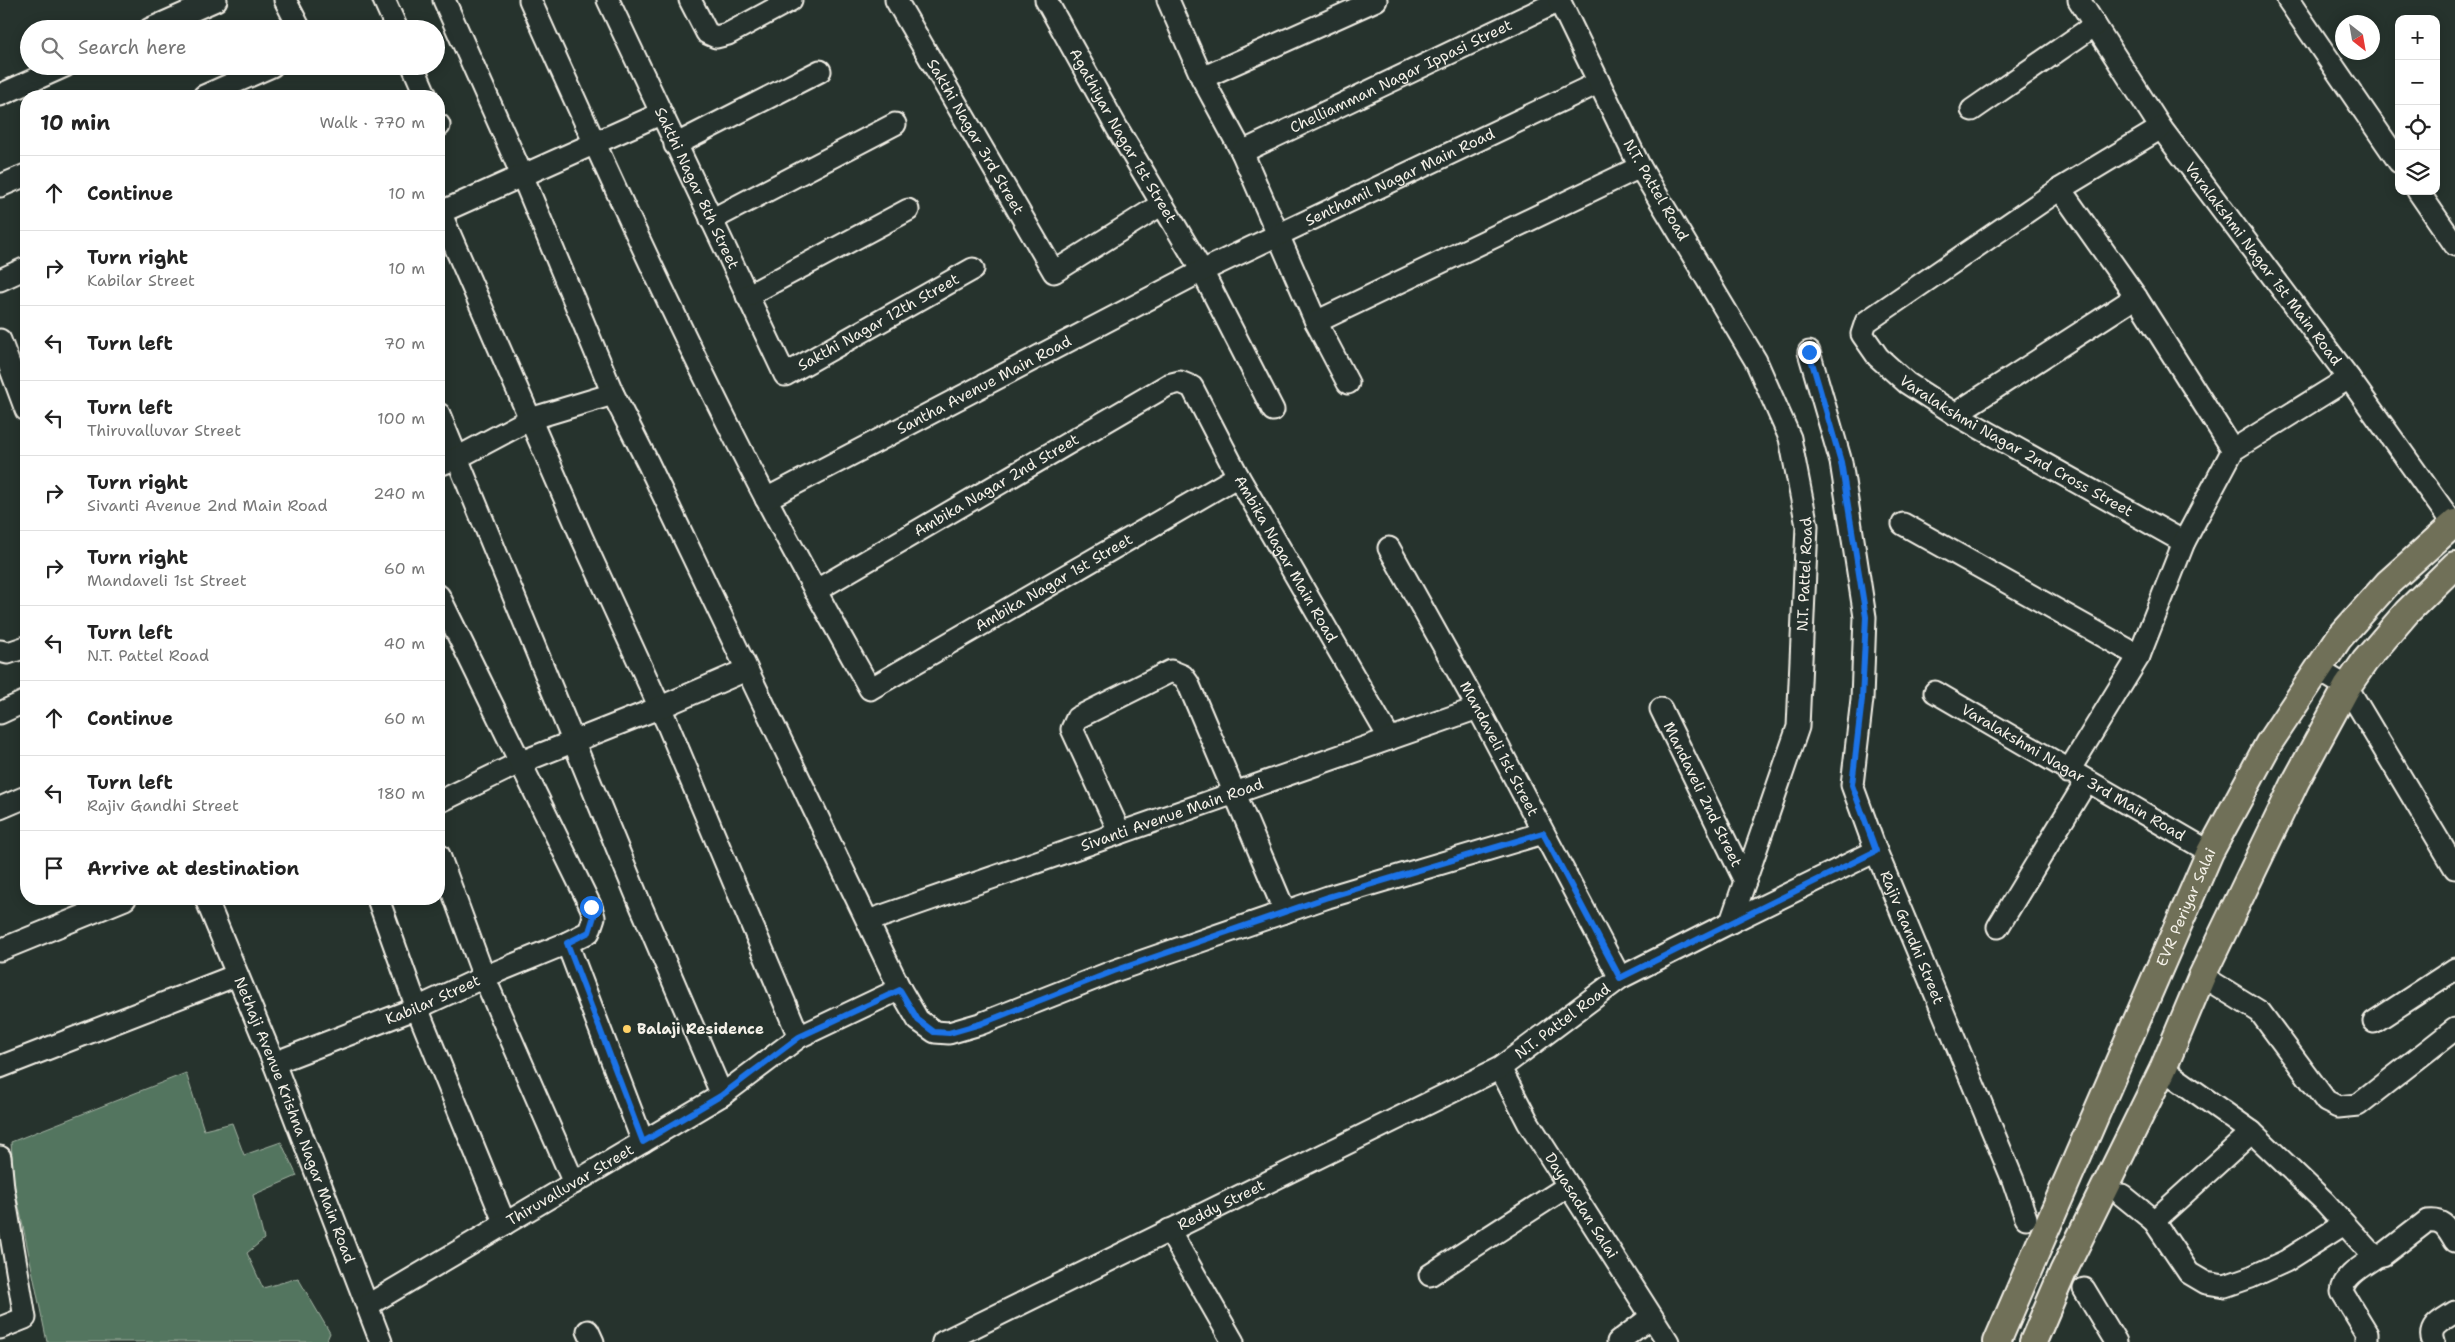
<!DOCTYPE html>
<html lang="en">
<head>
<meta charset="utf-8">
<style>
  body { margin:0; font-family:"Shantell Sans",sans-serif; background:#f6f6f6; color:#222 }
  .controls { position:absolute; right:15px; top:15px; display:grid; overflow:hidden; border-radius:10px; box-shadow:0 2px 12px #0003 }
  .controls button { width:45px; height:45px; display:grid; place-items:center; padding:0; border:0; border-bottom:1px solid #e0e0e0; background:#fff; color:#222; font:25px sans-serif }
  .compass { position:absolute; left:2335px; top:15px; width:45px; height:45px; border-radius:50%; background:#fff; box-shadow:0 2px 12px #0003; rotate:149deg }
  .stop { position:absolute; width:15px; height:15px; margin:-11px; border:4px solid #1a73e8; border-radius:50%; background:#fff }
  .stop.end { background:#1a73e8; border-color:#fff; box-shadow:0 1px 5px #0008 }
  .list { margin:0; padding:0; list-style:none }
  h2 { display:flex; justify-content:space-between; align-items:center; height:65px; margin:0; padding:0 20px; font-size:21px }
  h2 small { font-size:16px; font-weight:400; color:#767676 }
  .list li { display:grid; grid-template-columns:32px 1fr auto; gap:15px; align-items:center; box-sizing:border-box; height:75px; padding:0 20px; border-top:1px solid #e0e0e0 }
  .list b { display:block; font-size:19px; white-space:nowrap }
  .list p { margin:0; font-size:16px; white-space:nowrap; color:#767676 }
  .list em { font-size:16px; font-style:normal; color:#767676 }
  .icon { flex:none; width:28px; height:28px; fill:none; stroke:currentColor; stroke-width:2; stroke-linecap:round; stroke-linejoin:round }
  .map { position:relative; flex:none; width:2455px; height:1342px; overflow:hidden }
  .search { position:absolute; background:#fff; box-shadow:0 2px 12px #0003; left:20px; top:20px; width:425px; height:55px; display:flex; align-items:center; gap:12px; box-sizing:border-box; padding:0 18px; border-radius:28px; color:#767676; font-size:19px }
  .panel { position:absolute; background:#fff; box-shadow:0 2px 12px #0003; left:20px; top:90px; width:425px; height:815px; border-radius:20px }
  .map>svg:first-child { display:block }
</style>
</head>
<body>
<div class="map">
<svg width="2455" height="1342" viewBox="0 0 2455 1342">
  <rect width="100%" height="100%" fill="#26332d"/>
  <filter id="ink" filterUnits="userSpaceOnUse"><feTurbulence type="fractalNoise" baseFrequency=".02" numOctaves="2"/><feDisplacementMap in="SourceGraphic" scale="10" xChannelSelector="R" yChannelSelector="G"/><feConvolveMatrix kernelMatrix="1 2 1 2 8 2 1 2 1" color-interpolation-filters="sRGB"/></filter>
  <g filter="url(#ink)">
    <!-- green -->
    <polygon fill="#53755f" stroke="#a4b3a4" points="186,1073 204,1130 232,1123 244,1155 281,1142 297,1176 253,1195 264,1239 247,1253 263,1288 298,1278 330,1333 326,1342 47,1342 14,1183 11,1142"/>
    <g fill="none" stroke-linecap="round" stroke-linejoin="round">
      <defs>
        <g id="minor">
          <polyline points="285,0 300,29"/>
          <polyline points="384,0 397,29"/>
          <polyline points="444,0 522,175 613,394 648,463 900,989 918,1020 935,1032 949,1033 980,1024 1114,971 1328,897 1543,833"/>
          <path id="s1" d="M530,0C593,141 657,282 726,420C771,511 820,600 870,689L1238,476"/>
          <path id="s2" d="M608,0L785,375L973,269"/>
          <polyline points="690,0 707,33 716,37 728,34 791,0"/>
          <path id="s3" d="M896,0L1054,272L1162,204"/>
          <path id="s4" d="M1046,0L1117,128L1202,271L1273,410"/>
          <polyline points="1168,0 1202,78 1242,152 1316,322 1348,383"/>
          <path id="s5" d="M2079,0L2161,128L2349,378L2453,524"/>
          <polyline points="2288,0 2399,162"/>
          <polyline points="150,29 216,0"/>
          <polyline points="413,66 426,96"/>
          <polyline points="1202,78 1376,0"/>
          <polyline points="0,95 65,66"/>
          <polyline points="204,96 272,66"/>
          <polyline points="1972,110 2095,25"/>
          <polyline points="439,125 439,126"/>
          <path id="s6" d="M2161,128L2060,189L1866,322L1862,334L1878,357L1907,383L1955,414L2184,542"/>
          <polyline points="675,145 820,71"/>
          <path id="s7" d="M1242,152L1559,1"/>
          <polyline points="0,186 26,175"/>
          <polyline points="2060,189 2136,297 2233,450"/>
          <polyline points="2418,191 2455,245"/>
          <polyline points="440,212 582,538 667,723 799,1037"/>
          <polyline points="439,213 660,114"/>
          <polyline points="711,220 895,124"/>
          <polyline points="0,280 26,268"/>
          <polyline points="747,296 908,210"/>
          <polyline points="1316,322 1640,167"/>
          <polyline points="0,340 26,410"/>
          <path id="s8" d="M1809,352L1841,462L1865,617L1862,699L1852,785L1876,851L2013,1180L2026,1218"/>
          <polyline points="439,414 641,906 722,1095"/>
          <polyline points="1955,414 2136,297"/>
          <polyline points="439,465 457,458 530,419 613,394"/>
          <path id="s9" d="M766,499L1202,271L1598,83"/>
          <polyline points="1903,524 2139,656"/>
          <path id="s10" d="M1389,548L1478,708L1620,978"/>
          <path id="s11" d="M815,591L1168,385L1180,382L1192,387L1238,476L1390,739"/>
          <polyline points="0,651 8,653 26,647"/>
          <polyline points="2317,669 2347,687 2455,868"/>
          <path id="s12" d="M1935,692L2210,852"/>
          <path id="s13" d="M1661,709L1745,881"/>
          <polyline points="0,713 26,701"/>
          <polyline points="2068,772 2139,656 2184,542 2233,450 2349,378"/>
          <polyline points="439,802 519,763 661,707 746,670"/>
          <polyline points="0,808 26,797"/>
          <polyline points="1120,833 1072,729 1077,718 1171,671 1183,676 1188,683 1285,912"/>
          <polyline points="439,855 484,977 574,1183"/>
          <path id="s14" d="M206,899L274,1063L381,1342"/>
          <polyline points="378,899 417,1008 505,1224"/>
          <path id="s15" d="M868,921L1478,708"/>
          <polyline points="1731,922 1876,851"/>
          <polyline points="1998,927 2086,782"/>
          <polyline points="567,943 643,1142"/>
          <polyline points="0,950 125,899"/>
          <polyline points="2202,976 2260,1012 2326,1101 2338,1107 2358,1105 2455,1029"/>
          <polyline points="2374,1022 2455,969"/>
          <path id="s16" d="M274,1063L417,1008L484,977L567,943L589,932L594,917L591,907L439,596"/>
          <polyline points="0,1067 237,975"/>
          <path id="s17" d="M1500,1068L1528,1122L1668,1342"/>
          <path d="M2163,1069L2252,1132L2324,1201L2369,1251L2377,1256L2383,1255L2427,1221C2444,1219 2447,1228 2455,1241"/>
          <polyline points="0,1157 3,1188 25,1318 0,1328"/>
          <polyline points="2122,1195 2154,1221 2189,1273 2206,1283 2225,1286 2251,1277 2286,1261 2344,1224"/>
          <polyline points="2154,1221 2252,1132"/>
          <polyline points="1169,1230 1233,1342"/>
          <polyline points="1430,1275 1568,1186"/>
          <polyline points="2084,1289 2116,1342"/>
          <path id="s18" d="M368,1305L722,1095L799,1037L900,989"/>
          <polyline points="588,1331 593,1342"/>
          <path id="s19" d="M943,1342L1500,1068L1620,978L1731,922L1798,727L1807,526L1790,438L1756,361L1640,167L1559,0"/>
          <polyline points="1618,1342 1651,1317"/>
          <path d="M2367,1342V1333L2342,1292C2343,1275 2365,1265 2377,1256"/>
          <path d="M2433,1342C2427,1326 2443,1320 2455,1312"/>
        </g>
        <g id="major">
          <path id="s20" d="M1997,1342L2210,852L2269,743L2339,638L2388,583L2455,523"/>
          <polyline points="2033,1342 2063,1272 2163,1069 2202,976 2296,781 2347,687 2365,661 2407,612 2455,565"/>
        </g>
      </defs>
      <!-- minor casing -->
      <use href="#minor" stroke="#f4f1e8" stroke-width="25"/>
      <!-- major casing -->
      <use href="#major" stroke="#f4f1e8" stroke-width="30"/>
      <!-- minor -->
      <use href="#minor" stroke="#26332d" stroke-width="21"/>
      <!-- major -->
      <use href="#major" stroke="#706f59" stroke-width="26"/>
    </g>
  </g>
  <g fill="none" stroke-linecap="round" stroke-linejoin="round" filter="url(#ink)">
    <!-- route -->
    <polyline stroke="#1a73e8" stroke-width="6" points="591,907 594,916 589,932 567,943 643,1142 722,1095 799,1037 900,990 918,1020 934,1032 949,1033 980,1024 1114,971 1328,897 1543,833 1620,978 1876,851 1852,785 1862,699 1866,617 1841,462 1809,352"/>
  </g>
  <!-- markers -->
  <circle fill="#ffd166" stroke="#26332d" stroke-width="2" cx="627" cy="1029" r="5"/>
  <g text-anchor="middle" stroke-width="4" stroke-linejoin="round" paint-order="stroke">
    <!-- street labels -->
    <g font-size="15" fill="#f4f1e8" stroke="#26332d">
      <text dy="5" stroke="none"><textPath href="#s7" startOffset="176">Chelliamman Nagar Ippasi Street</textPath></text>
      <text dy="5" stroke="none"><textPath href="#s3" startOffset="158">Sakthi Nagar 3rd Street</textPath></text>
      <text dy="5" stroke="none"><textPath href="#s4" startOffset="156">Agathiyar Nagar 1st Street</textPath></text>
      <text dy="5" stroke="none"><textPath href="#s9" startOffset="711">Senthamil Nagar Main Road</textPath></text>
      <text dy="5" stroke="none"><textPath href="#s2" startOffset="208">Sakthi Nagar 8th Street</textPath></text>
      <text transform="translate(1656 190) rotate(60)" y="5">N.T. Pattel Road</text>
      <text dy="5" stroke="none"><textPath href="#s5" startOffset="322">Varalakshmi Nagar 1st Main Road</textPath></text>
      <text dy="5" stroke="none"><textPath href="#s2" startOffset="522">Sakthi Nagar 12th Street</textPath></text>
      <text dy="5" stroke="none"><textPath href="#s9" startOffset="246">Santha Avenue Main Road</textPath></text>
      <text dy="5" stroke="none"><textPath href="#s6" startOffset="559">Varalakshmi Nagar 2nd Cross Street</textPath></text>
      <text dy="5" stroke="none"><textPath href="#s11" startOffset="210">Ambika Nagar 2nd Street</textPath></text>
      <text dy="5" stroke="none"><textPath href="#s11" startOffset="630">Ambika Nagar Main Road</textPath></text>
      <text dy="5" stroke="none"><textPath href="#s19" startOffset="1254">N.T. Pattel Road</textPath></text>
      <text dy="5" stroke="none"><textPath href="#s1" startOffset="981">Ambika Nagar 1st Street</textPath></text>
      <text dy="5" stroke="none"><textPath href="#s10" startOffset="229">Mandaveli 1st Street</textPath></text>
      <text dy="5" stroke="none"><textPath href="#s12" startOffset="160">Varalakshmi Nagar 3rd Main Road</textPath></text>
      <text dy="5" stroke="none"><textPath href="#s13" startOffset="95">Mandaveli 2nd Street</textPath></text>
      <text dy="5" stroke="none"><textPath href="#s15" startOffset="322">Sivanti Avenue Main Road</textPath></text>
      <text dy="5" stroke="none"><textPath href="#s20" startOffset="474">EVR Periyar Salai</textPath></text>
      <text dy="5" stroke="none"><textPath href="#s8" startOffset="604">Rajiv Gandhi Street</textPath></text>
      <text dy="5" stroke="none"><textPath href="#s16" startOffset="171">Kabilar Street</textPath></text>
      <text dy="5" stroke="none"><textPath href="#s19" startOffset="699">N.T. Pattel Road</textPath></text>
      <text dy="5" stroke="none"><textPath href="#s14" startOffset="238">Nethaji Avenue Krishna Nagar Main Road</textPath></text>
      <text dy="5" stroke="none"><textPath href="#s18" startOffset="235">Thiruvalluvar Street</textPath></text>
      <text dy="5" stroke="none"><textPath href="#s19" startOffset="310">Reddy Street</textPath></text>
      <text dy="5" stroke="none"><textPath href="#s17" startOffset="160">Dayasadan Salai</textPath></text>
    </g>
    <!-- poi labels -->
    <g font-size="15" font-weight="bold" fill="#f4f1e8" stroke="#26332d" text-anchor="start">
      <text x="637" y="1034">Balaji Residence</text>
    </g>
  </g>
</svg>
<div class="controls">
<button>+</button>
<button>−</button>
<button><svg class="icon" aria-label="locate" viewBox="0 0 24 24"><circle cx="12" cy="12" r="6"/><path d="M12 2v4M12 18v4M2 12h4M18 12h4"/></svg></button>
<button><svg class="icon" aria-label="layers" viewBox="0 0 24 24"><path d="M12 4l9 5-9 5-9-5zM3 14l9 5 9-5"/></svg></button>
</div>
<svg class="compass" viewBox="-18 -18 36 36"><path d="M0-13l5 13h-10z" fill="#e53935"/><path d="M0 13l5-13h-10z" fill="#767676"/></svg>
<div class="stop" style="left:591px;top:907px"></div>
<div class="stop end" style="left:1809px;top:352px"></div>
<div class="search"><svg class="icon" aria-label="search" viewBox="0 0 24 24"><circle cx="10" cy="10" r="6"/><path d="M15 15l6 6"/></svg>Search here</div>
<section class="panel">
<h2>10 min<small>Walk · 770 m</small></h2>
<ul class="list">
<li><svg class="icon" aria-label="ahead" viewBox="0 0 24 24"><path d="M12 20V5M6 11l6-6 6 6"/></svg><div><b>Continue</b></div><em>10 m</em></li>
<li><svg class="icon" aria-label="right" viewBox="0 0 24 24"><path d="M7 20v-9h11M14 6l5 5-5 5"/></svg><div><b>Turn right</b><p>Kabilar Street</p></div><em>10 m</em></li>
<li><svg class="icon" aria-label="left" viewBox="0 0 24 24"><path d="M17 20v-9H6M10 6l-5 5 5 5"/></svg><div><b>Turn left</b></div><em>70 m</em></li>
<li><svg class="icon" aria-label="left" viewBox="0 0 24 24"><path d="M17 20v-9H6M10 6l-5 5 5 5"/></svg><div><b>Turn left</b><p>Thiruvalluvar Street</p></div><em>100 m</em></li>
<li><svg class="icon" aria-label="right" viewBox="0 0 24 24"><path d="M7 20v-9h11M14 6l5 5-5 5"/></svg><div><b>Turn right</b><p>Sivanti Avenue 2nd Main Road</p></div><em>240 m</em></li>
<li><svg class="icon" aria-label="right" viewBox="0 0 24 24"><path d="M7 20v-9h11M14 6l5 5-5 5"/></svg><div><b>Turn right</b><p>Mandaveli 1st Street</p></div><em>60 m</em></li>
<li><svg class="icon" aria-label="left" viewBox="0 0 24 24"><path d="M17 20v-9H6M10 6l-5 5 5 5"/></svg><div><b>Turn left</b><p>N.T. Pattel Road</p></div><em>40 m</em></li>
<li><svg class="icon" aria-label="ahead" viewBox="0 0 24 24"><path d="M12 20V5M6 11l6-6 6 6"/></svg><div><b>Continue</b></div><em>60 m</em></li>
<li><svg class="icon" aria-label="left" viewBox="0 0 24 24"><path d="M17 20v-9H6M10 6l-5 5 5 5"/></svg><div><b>Turn left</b><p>Rajiv Gandhi Street</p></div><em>180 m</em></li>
<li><svg class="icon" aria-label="arrive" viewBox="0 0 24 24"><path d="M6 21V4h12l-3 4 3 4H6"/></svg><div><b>Arrive at destination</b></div></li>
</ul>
</section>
</div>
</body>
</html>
